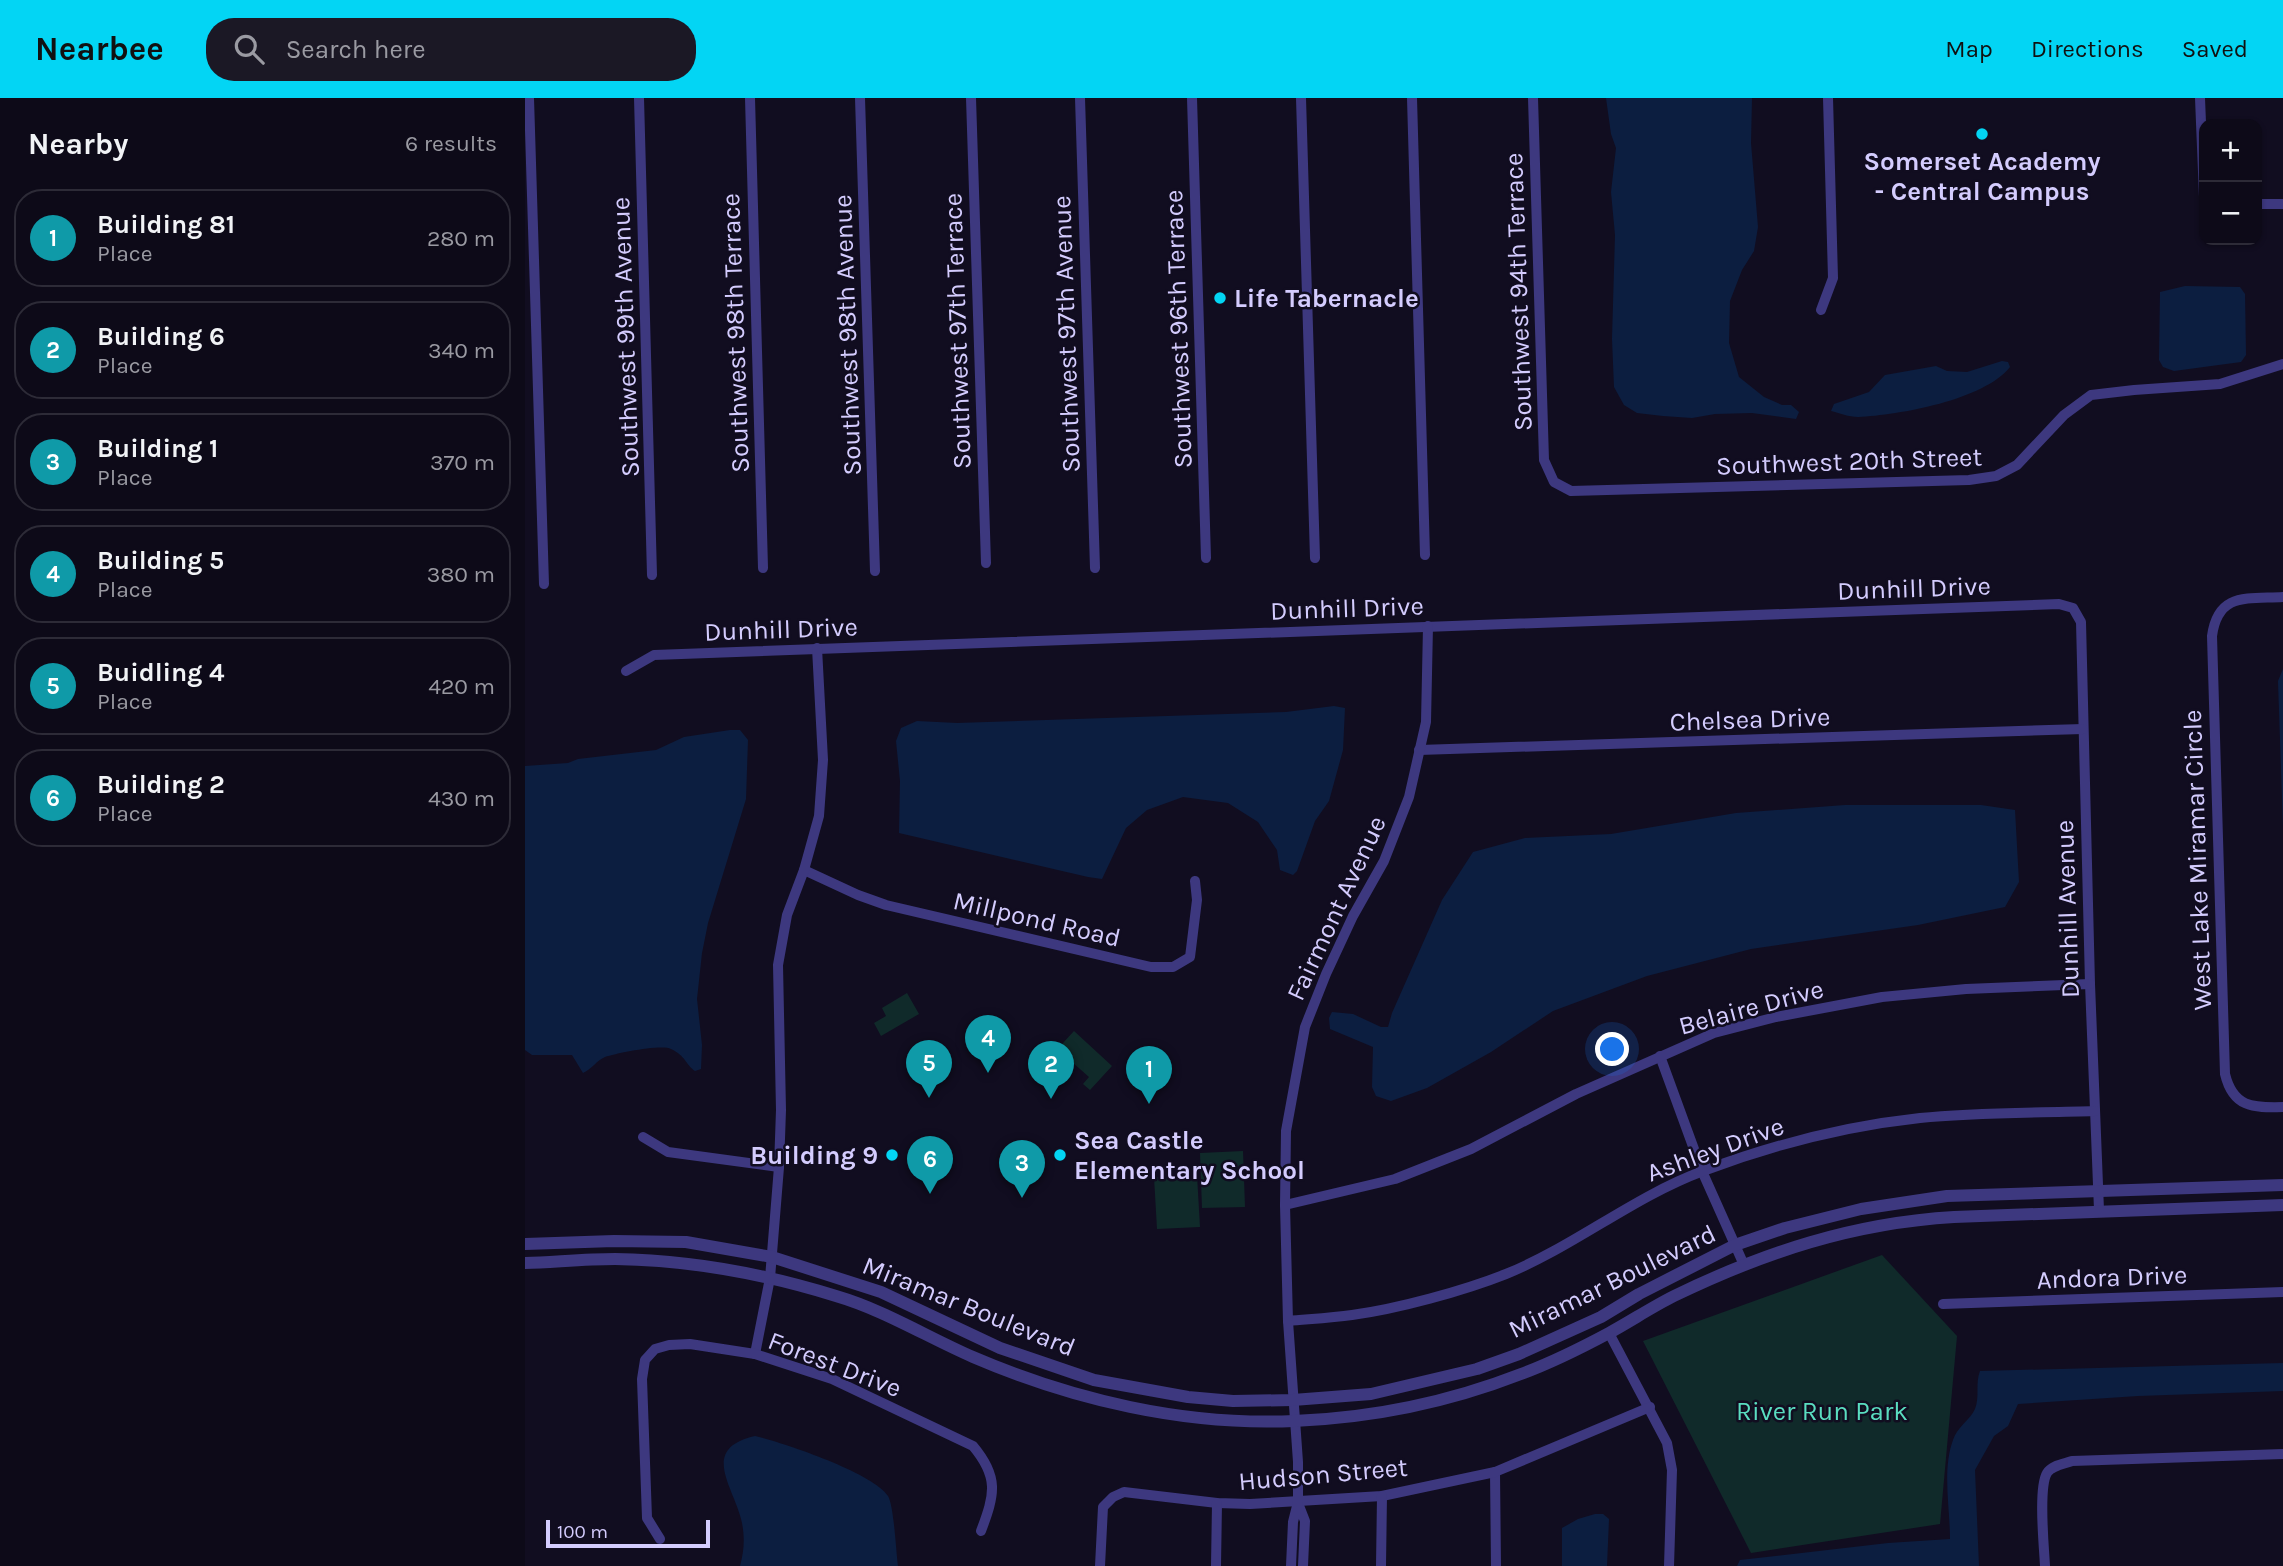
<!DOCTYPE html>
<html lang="en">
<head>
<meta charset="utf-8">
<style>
  body { margin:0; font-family:Karla,sans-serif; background:#1b1825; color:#f1f3f6 }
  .controls { position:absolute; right:21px; top:21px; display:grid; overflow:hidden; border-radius:14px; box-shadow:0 2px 5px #0004 }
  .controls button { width:63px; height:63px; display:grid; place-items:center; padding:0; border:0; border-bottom:2px solid #2d2b37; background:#0d0a18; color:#f1f3f6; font:35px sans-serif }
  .scale { position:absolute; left:21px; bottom:18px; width:164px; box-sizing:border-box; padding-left:7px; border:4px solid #d4ccfe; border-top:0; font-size:19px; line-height:24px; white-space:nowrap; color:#d4ccfe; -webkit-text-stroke:5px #110d20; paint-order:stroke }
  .you { position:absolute; left:1088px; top:952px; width:24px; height:24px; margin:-18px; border:5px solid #fff; border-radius:50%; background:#1a73e8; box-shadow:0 0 0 10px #1a73e833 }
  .badge { display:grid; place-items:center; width:46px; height:46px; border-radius:50%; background:#03d5f4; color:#fff; font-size:23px; font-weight:700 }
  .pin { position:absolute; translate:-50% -58px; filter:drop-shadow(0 2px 4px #0008) }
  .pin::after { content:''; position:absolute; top:37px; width:24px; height:21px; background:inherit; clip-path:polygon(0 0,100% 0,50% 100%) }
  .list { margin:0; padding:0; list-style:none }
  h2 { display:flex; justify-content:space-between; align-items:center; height:91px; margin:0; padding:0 28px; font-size:30px }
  h2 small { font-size:23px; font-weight:400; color:#9a9aa2 }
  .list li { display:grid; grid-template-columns:46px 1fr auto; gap:21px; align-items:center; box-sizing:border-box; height:98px; margin:0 14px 14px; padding:0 14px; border:2px solid #2d2b37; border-radius:28px }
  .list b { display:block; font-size:26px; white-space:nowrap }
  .list p { margin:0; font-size:23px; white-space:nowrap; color:#9a9aa2 }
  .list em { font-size:23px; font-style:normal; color:#9a9aa2 }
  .icon { flex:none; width:38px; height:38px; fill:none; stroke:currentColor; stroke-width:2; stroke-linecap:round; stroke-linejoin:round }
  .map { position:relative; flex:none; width:1758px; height:1468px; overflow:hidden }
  header { display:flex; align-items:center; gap:42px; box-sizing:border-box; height:98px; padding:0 35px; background:#03d5f4; color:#111 }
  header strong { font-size:33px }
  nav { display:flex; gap:38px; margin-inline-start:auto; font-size:24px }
  .search { width:490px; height:63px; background:#1b1825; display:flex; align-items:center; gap:18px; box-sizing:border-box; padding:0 24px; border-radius:28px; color:#9a9aa2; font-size:26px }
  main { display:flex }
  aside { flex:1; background:#0d0a18 }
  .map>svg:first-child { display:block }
</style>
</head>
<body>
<header>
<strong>Nearbee</strong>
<div class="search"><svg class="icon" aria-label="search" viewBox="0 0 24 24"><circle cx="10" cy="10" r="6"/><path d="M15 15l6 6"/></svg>Search here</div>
<nav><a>Map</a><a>Directions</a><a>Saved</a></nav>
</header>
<main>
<aside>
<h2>Nearby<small>6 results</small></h2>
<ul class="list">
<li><span class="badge" style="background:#0f9aa8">1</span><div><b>Building 81</b><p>Place</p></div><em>280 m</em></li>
<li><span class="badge" style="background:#0f9aa8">2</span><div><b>Building 6</b><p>Place</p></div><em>340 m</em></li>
<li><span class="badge" style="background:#0f9aa8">3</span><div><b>Building 1</b><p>Place</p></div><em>370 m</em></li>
<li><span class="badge" style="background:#0f9aa8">4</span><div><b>Building 5</b><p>Place</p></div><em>380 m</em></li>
<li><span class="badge" style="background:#0f9aa8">5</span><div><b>Buidling 4</b><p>Place</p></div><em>420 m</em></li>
<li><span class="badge" style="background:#0f9aa8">6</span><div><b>Building 2</b><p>Place</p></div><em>430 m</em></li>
</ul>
</aside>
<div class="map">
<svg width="1758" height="1468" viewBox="0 0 1758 1468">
  <rect width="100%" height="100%" fill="#110d20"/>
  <!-- green -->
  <g fill="#102a2a">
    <polygon points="382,895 394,916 356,938 349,925 361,918 357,910"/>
    <polygon points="549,933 587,968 565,992 558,986 564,979 547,964 541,970 527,957"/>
    <polygon points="718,1053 720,1109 677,1110 675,1055"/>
    <polygon points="672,1077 675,1129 632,1131 629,1079"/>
    <polygon points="1357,1157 1432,1238 1415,1426 1226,1455 1118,1243"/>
  </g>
  <!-- water -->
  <g fill="#0c1e40">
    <polygon points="1081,0 1227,0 1226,45 1233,129 1229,153 1217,172 1205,203 1204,245 1214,279 1239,299 1257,307 1266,307 1274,314 1271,321 1227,315 1190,316 1167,320 1138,318 1112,315 1099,307 1089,289 1087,241 1090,137 1086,94 1091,50 1086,36"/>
    <polygon points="1660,188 1715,189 1720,196 1721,257 1716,264 1649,273 1638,269 1634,262 1635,194"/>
    <path d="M1477,263L1483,264L1485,269C1459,302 1374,317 1333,319C1324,319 1314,315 1306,313L1309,306L1344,294L1360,277L1411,268L1422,273L1442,274Z"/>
    <polygon points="1758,571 1758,729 1753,583"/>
    <polygon points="809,608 820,610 818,652 804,703 790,723 772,773 768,777 755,772 752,752 733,724 703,705 658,699 622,712 601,730 577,781 563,779 374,735 375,683 371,643 376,630 392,623 432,625 761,614"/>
    <path d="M205,632H215L223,642L221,701L183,825L177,855L172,901L177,947L176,971L170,973C160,966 161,958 146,951C137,946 92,955 80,959C72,962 67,971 58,975L47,957H7L0,952V668L43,665L53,661L131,652L159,639Z"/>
    <polygon points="1320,707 1456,707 1490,712 1494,784 1480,809 1393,827 1226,851 1122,878 1028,913 966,954 902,990 866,1003 851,998 847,989 848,949 805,931 804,920 807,914 828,916 856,929 863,929 867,915 917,802 948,754 1000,740 1086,736 1211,715"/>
    <path d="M1758,1265V1293L1613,1298L1493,1306L1483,1328L1469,1338L1450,1372L1454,1468H1212L1215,1462L1363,1445L1425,1441C1425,1409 1417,1372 1428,1342C1432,1329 1445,1322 1450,1311C1455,1298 1450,1286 1455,1273Z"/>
    <path d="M230,1338C259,1345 348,1375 363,1398C369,1408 371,1454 373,1468H215C219,1453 220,1441 217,1425C210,1390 173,1351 230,1338Z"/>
    <polygon points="1070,1416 1078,1416 1084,1421 1082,1468 1037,1468 1037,1430 1053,1421"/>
  </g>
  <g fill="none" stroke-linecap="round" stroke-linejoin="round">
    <!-- minor -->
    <g stroke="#3d387f" stroke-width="10">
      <polyline points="4,0 19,486"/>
      <polyline points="114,0 127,477"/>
      <polyline points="225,0 238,470"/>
      <polyline points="335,0 350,473"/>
      <polyline points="446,0 461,465"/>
      <polyline points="555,0 570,470"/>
      <polyline points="667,0 681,460"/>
      <polyline points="776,0 790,460"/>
      <polyline points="887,0 900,457"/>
      <polyline points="1008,0 1019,362 1029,384 1046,393 1444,382 1471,378 1492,367 1539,317 1566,297 1609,292 1695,286 1758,266"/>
      <polyline points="1675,0 1679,99"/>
      <polyline points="1732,106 1758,106"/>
      <polyline points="1296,212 1308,180 1303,0"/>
      <path d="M1758,499C1722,501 1693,494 1687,538L1700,976C1708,1009 1727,1010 1758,1009"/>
      <polyline points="101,573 129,557 1534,506 1548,510 1556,524 1565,886 1574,1112"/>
      <polyline points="894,652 1558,631"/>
      <polyline points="279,772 333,797 361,807 626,869 648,869 665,859 672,802 670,783"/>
      <polyline points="1135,958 1177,1073 1219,1167"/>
      <polyline points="118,1039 143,1054 254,1069"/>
      <polyline points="760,1107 870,1081 946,1051 1051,996 1189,935 1251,919 1357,899 1441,891 1565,886"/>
      <polyline points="1418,1206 1758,1194"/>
      <path d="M763,1223C785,1221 806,1220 827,1217C872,1211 938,1193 981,1176C1050,1148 1108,1099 1178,1073C1247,1047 1321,1028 1395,1020C1452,1014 1512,1015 1570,1013"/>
      <polyline points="1084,1235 1142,1345 1147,1372 1144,1468"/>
      <polyline points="230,1256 245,1180 254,1069 256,1012 253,867 262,817 279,772 294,718 298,662 292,550"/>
      <polyline points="970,1374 971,1468"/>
      <polyline points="773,1405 780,1423 778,1468"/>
      <path d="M135,1441L122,1420L117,1281L120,1262L130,1251L144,1247L165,1246L230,1256L307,1281L448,1348C474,1379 470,1396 456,1433"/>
      <polyline points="575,1468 578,1409 588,1399 599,1394 692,1405 725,1406 857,1398 970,1374 1125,1309"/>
      <polyline points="691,1468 692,1405"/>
      <polyline points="766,1468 768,1424 773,1404 773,1364 763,1223 760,1107 761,1033 780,929 801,876 828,818 859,763 884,699 901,624 903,528"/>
      <polyline points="856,1468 857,1398"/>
      <path d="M1520,1468C1519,1448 1513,1390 1522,1375C1527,1367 1539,1366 1547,1363L1758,1356"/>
    </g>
    <!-- tertiary -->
    <g stroke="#3d387f" stroke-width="12">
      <polyline points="0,1146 89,1143 161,1144 247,1159 356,1194 475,1250 569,1282 663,1299 708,1303 768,1302 846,1296 952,1271 994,1256 1076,1219 1114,1196 1210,1147 1260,1130 1336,1111 1422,1098 1758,1087"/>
      <path d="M0,1165C30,1164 60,1161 90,1161C165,1162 240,1176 311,1198C359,1212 402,1239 448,1259C548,1302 660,1328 769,1323C846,1320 924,1304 996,1276C1026,1265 1056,1250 1084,1235C1106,1223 1127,1209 1149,1198C1240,1154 1328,1125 1429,1119L1758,1107"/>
    </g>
  </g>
  <!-- markers -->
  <g fill="#03d5f4" stroke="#110d20" stroke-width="2.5">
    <circle cx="1457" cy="36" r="7"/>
    <circle cx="695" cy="200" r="7"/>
    <circle cx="367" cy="1057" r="7"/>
    <circle cx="535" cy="1057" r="7"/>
  </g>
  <g text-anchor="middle" stroke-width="5" stroke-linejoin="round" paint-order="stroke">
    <!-- poi labels -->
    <g font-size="26" font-weight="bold" fill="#d4ccfe" stroke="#110d20" text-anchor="start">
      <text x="1457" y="72" text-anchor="middle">Somerset Academy<tspan x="1457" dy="30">- Central Campus</tspan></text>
      <text x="709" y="209">Life Tabernacle</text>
      <text x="549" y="1051">Sea Castle<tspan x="549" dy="30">Elementary School</tspan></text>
      <text x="353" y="1066" text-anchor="end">Building 9</text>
    </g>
    <!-- street labels -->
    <g font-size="26" fill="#d4ccfe" stroke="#110d20">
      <text transform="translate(993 194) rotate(-92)" y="9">Southwest 94th Terrace</text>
      <text transform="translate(653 231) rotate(-92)" y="9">Southwest 96th Terrace</text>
      <text transform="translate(432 233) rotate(-92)" y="9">Southwest 97th Terrace</text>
      <text transform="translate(210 235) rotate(-92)" y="9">Southwest 98th Terrace</text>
      <text transform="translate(541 236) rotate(-92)" y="9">Southwest 97th Avenue</text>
      <text transform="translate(322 237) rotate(-92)" y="9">Southwest 98th Avenue</text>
      <text transform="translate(100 239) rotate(-92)" y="9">Southwest 99th Avenue</text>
      <text transform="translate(1324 363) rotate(-2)" y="9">Southwest 20th Street</text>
      <text transform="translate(1389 490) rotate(-2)" y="9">Dunhill Drive</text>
      <text transform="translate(822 510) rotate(-2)" y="9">Dunhill Drive</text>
      <text transform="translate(256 531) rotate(-2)" y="9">Dunhill Drive</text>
      <text transform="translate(1225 621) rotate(-2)" y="9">Chelsea Drive</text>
      <text transform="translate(1672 762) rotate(-92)" y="9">West Lake Miramar Circle</text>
      <text transform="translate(811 810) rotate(-65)" y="9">Fairmont Avenue</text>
      <text transform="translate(1542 811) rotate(-92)" y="9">Dunhill Avenue</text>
      <text transform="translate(512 821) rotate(13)" y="9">Millpond Road</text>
      <text transform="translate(1226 909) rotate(-15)" y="9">Belaire Drive</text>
      <text transform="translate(1190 1051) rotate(-20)" y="9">Ashley Drive</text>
      <text transform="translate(1587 1179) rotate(-2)" y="9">Andora Drive</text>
      <text transform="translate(1087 1183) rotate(-26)" y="9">Miramar Boulevard</text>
      <text transform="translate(444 1208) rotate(22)" y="9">Miramar Boulevard</text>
      <text transform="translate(310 1266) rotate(21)" y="9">Forest Drive</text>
      <text transform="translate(798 1376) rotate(-5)" y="9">Hudson Street</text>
    </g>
    <!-- park labels -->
    <g font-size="26" fill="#5addc0" stroke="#110d20">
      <text x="1297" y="1322">River Run Park</text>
    </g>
  </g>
</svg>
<div class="controls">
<button>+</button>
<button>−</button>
</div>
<div class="scale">100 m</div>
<div class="you"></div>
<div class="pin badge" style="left:624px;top:1006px;background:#0f9aa8">1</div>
<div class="pin badge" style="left:526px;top:1001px;background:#0f9aa8">2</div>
<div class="pin badge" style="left:497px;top:1100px;background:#0f9aa8">3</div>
<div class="pin badge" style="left:463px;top:975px;background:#0f9aa8">4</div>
<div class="pin badge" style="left:404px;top:1000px;background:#0f9aa8">5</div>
<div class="pin badge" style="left:405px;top:1096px;background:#0f9aa8">6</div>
</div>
</main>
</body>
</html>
